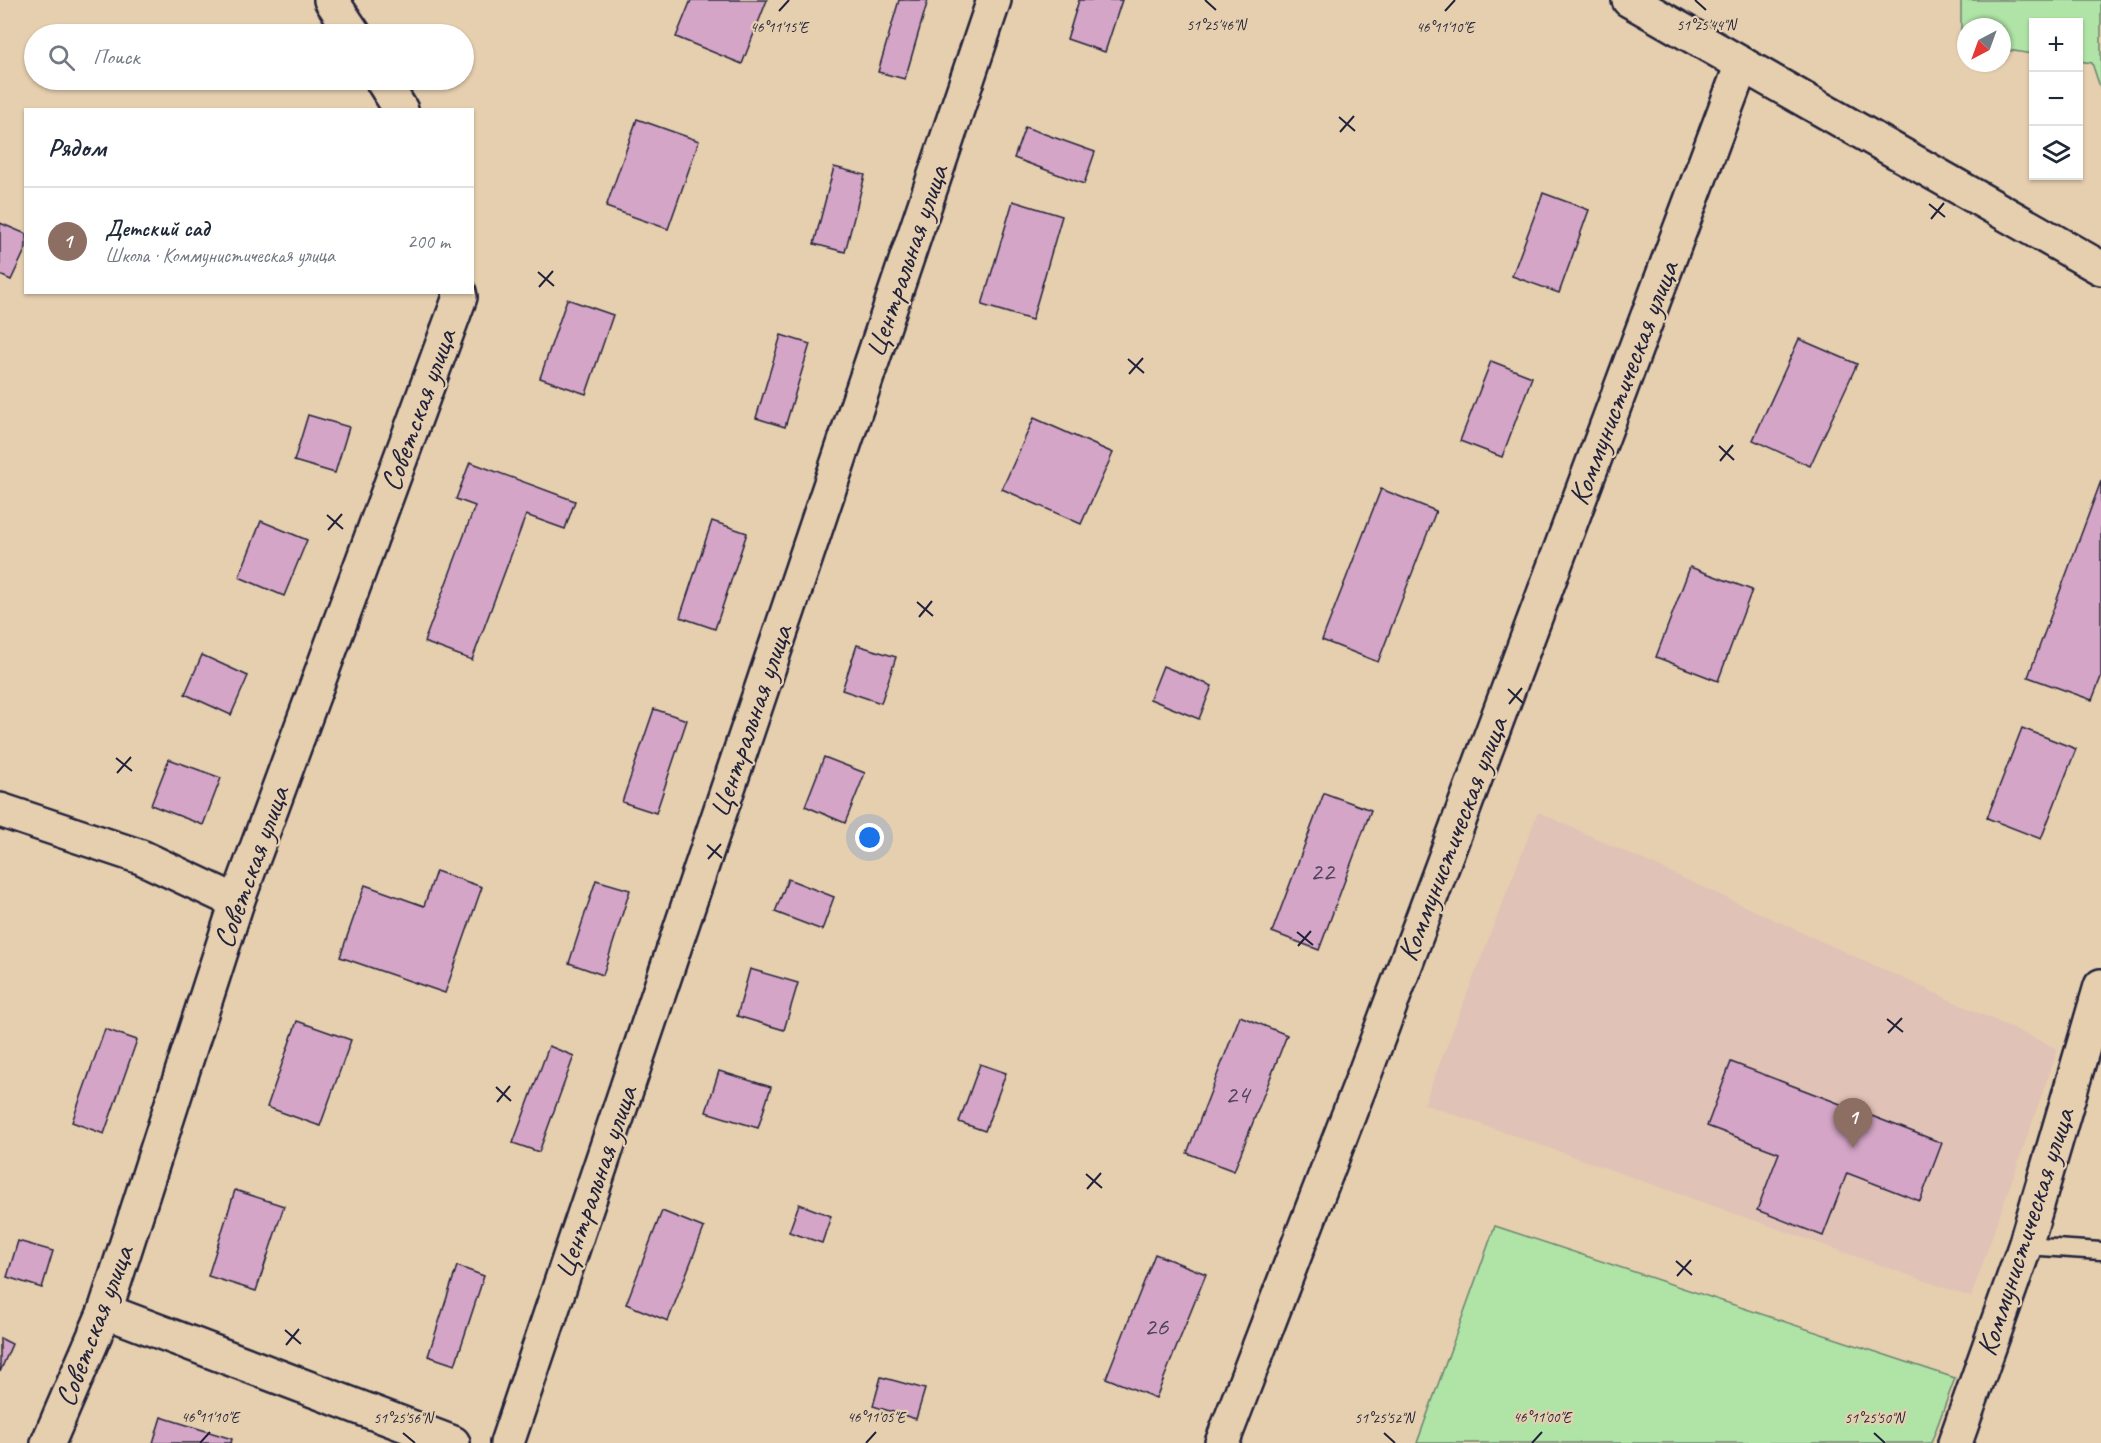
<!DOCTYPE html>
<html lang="ru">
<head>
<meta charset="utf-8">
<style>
  body { margin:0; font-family:Caveat,sans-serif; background:#f2f2f3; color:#1f2937 }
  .controls { position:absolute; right:18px; top:18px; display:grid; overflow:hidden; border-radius:0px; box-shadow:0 2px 4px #0004 }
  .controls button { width:54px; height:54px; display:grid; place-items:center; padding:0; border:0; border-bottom:2px solid #e0e1e3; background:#fff; color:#1f2937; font:30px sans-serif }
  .compass { position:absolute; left:1957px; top:18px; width:54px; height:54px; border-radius:50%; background:#fff; box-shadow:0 2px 4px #0004; rotate:221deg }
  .you { position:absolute; left:870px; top:838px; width:21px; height:21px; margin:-15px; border:4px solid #fff; border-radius:50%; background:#1a73e8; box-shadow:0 0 0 9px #1a73e833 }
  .badge { display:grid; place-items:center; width:39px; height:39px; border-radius:50%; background:#d1495b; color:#fff; font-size:20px; font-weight:700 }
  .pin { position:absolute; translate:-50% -50px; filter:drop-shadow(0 2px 3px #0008) }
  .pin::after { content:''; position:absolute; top:32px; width:21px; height:18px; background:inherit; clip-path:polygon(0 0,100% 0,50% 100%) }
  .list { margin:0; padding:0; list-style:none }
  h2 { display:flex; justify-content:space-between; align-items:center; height:78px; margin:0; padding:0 24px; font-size:26px }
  h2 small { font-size:20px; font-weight:400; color:#747a83 }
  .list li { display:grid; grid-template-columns:39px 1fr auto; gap:18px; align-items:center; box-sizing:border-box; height:108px; padding:0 24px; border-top:2px solid #e0e1e3 }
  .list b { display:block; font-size:22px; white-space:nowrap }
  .list p { margin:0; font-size:20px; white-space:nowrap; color:#747a83 }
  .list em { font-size:20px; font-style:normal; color:#747a83 }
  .icon { flex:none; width:33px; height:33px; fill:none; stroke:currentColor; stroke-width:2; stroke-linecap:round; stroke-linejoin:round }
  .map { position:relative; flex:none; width:2101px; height:1443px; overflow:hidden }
  .search { position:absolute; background:#fff; box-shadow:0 2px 4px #0004; left:24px; top:24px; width:450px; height:66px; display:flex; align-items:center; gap:15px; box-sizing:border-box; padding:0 21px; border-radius:33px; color:#747a83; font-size:22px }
  .panel { position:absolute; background:#fff; box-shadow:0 2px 4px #0004; left:24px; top:108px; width:450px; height:186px; border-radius:0px }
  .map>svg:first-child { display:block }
</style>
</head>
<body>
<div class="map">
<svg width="2101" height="1443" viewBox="0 0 2101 1443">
  <rect width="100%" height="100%" fill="#e6cfaf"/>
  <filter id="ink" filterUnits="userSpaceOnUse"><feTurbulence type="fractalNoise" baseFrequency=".0167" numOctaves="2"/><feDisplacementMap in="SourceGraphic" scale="12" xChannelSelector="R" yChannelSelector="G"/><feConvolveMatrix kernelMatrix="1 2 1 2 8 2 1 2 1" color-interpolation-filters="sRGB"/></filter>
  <g filter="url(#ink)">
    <!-- built -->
    <polygon fill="#e1c2b6" points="1538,812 2058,1049 1971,1297 1424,1104"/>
    <!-- green -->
    <g fill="#b0e4a6" stroke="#698370" stroke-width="1.5">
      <polygon points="1961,0 2101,0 2101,90 2092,63 2079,61 2078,22 2034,22 2033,54 2002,49 2002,27 1966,27 1966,43 1961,42"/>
      <polygon points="1495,1226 1955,1378 1931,1443 1417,1443"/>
    </g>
    <!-- building -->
    <g fill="#d4a5c6" stroke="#22223b" stroke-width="1.5">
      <polygon points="691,0 767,0 742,64 676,37"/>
      <polygon points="899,0 928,0 905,79 878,72"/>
      <polygon points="1079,0 1122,0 1105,52 1067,39"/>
      <polygon points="637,119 699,141 668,229 606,207"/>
      <polygon points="1025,127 1095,152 1084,184 1014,158"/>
      <polygon points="834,167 865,175 845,252 814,244"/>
      <polygon points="1543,193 1589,210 1559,293 1512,276"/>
      <polygon points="1013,201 1062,216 1032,320 982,305"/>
      <polygon points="0,223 26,234 26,248 11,280 0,275"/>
      <polygon points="567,299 613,315 586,394 540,378"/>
      <polygon points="781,335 810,344 785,427 756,418"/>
      <polygon points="1799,339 1857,364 1810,466 1753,440"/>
      <polygon points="1491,361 1532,377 1502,457 1460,441"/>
      <polygon points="308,415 349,427 335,473 294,461"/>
      <polygon points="1034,418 1113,453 1081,524 1002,489"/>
      <polygon points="470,462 575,501 565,529 526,515 472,660 424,642 475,506 456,499"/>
      <polygon points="2101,481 2101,677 2092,700 2028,677"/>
      <polygon points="1381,489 1436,511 1378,662 1322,640"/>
      <polygon points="261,521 307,540 284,596 239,577"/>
      <polygon points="712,521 747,533 715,629 680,617"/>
      <polygon points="1690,567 1752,590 1718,681 1656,657"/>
      <polygon points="857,645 896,657 881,703 842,690"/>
      <polygon points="202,655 248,676 231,715 185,694"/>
      <polygon points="1163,666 1212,686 1199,719 1150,699"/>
      <polygon points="654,709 687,720 656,813 622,802"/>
      <polygon points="2022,728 2076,749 2041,839 1987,818"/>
      <polygon points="824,757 865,773 845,823 805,806"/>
      <polygon points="169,759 221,778 203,825 151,805"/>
      <polygon points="1324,793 1371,810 1319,950 1272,932"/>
      <polygon points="436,871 482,887 445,993 340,957 365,885 424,906"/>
      <polygon points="788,879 834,897 822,930 775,912"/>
      <polygon points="596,880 630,890 603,975 569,963"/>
      <polygon points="750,969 798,983 784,1030 737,1016"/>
      <polygon points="1240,1016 1287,1035 1234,1171 1187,1153"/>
      <polygon points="297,1021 351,1040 320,1126 267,1107"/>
      <polygon points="105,1029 137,1040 104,1134 72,1122"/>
      <polygon points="549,1046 574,1056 539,1152 513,1143"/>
      <polygon points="1731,1062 1942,1143 1920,1201 1847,1173 1823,1236 1757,1210 1779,1153 1707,1126"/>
      <polygon points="980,1064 1006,1073 985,1131 959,1122"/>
      <polygon points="719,1071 771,1087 758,1128 706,1112"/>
      <polygon points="235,1190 284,1206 256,1291 208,1276"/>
      <polygon points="799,1204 831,1216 822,1243 789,1232"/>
      <polygon points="662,1211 704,1228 668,1321 626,1304"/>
      <polygon points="18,1241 53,1251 42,1288 7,1277"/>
      <polygon points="1155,1254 1206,1274 1156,1398 1106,1378"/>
      <polygon points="457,1266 484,1276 455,1365 428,1356"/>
      <polygon points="0,1338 12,1344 0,1372"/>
      <polygon points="881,1377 925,1389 916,1419 873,1406"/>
      <polygon points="161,1417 232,1439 231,1443 153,1443"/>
    </g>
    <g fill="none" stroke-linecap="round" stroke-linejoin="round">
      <defs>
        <polyline id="lane" points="2025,1246 2101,1251"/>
        <g id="street">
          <polyline points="331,0 354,34"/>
          <polyline points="1629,0 2101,268"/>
          <polyline points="382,80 401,110"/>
          <polyline points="0,810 141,857 237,902"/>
          <polyline points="105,1311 453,1443"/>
          <polyline points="48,1443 105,1311 237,902 460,297 459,292"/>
          <polyline points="507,1443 994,0"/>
          <polyline points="1222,1443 1366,1070 1742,64"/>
          <polyline points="1955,1443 2025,1246 2101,986"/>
        </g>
      </defs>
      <!-- lane casing -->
      <use href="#lane" stroke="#22223b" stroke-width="21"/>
      <!-- street casing -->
      <use href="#street" stroke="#22223b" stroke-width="38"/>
      <!-- lane -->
      <use href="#lane" stroke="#e6cfaf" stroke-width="16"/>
      <!-- street -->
      <use href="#street" stroke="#e6cfaf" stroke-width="33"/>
    </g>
  </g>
  <!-- ticks -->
  <path fill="none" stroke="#22223b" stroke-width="2" d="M1205,0L1216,10M1695,0L1706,10M779,11L789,0M1445,11L1455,0M1339,117L1355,131M1340,132L1354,116M1929,204L1945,217M1931,219L1944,203M538,272L554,286M539,287L553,271M1128,359L1144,373M1129,374L1143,358M1719,446L1734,460M1720,461L1733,445M327,515L343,529M328,530L342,514M917,602L933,616M919,617L932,601M1508,689L1523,703M1509,704L1522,688M116,758L132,771M117,773L131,757M707,845L722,858M708,859L721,844M1297,932L1313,945M1298,946L1311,931M1887,1019L1903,1032M1888,1033L1902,1018M496,1087L511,1101M497,1102L510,1086M1086,1174L1102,1188M1087,1189L1101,1173M1676,1261L1692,1275M1677,1276L1691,1260M285,1330L301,1344M286,1345L299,1329M403,1433L415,1443M1384,1433L1395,1443M1874,1433L1885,1443M200,1443L210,1432M866,1443L876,1432M1532,1443L1542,1432"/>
  <g text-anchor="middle" stroke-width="4.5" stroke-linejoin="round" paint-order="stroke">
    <!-- number labels -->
    <g font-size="27" fill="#4e435e">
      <text x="1322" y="880">22</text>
      <text x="1237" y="1103">24</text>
      <text x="1156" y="1335">26</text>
    </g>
    <!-- street labels -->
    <g font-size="30" fill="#22223b" stroke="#e6cfaf">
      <text transform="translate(906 261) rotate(-71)" y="10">Центральная улица</text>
      <text transform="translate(1623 383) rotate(-69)" y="10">Коммунистическая улица</text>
      <text transform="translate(418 410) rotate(-70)" y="10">Советская улица</text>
      <text transform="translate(750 721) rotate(-71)" y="10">Центральная улица</text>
      <text transform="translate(1452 839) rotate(-69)" y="10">Коммунистическая улица</text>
      <text transform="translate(251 867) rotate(-70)" y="10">Советская улица</text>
      <text transform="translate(595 1182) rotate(-71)" y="10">Центральная улица</text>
      <text transform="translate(2025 1232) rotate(-72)" y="10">Коммунистическая улица</text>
      <text transform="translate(94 1326) rotate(-69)" y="10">Советская улица</text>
    </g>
  </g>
  <g font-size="15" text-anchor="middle" fill="#22223b" stroke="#e6cfaf" stroke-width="4.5" stroke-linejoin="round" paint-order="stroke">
    <text x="1216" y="30">51°25'46"N</text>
    <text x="1706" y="30">51°25'44"N</text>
    <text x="779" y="32">46°11'15"E</text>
    <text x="1445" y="32">46°11'10"E</text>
    <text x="210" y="1422">46°11'10"E</text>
    <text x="876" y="1422">46°11'05"E</text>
    <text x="1542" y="1422">46°11'00"E</text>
    <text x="403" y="1423">51°25'56"N</text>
    <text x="1384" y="1423">51°25'52"N</text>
    <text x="1874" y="1423">51°25'50"N</text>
  </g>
</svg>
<div class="controls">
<button>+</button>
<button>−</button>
<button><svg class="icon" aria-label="layers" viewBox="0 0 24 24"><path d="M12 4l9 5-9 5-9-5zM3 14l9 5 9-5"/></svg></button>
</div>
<svg class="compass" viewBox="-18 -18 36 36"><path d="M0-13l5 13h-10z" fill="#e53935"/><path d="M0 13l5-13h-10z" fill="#747a83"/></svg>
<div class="you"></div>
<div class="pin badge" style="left:1853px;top:1148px;background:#8d6e63">1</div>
<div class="search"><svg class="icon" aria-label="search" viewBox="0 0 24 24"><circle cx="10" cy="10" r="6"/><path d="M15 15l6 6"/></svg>Поиск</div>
<section class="panel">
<h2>Рядом<small></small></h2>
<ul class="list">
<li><span class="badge" style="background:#8d6e63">1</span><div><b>Детский сад</b><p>Школа · Коммунистическая улица</p></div><em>200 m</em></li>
</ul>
</section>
</div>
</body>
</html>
